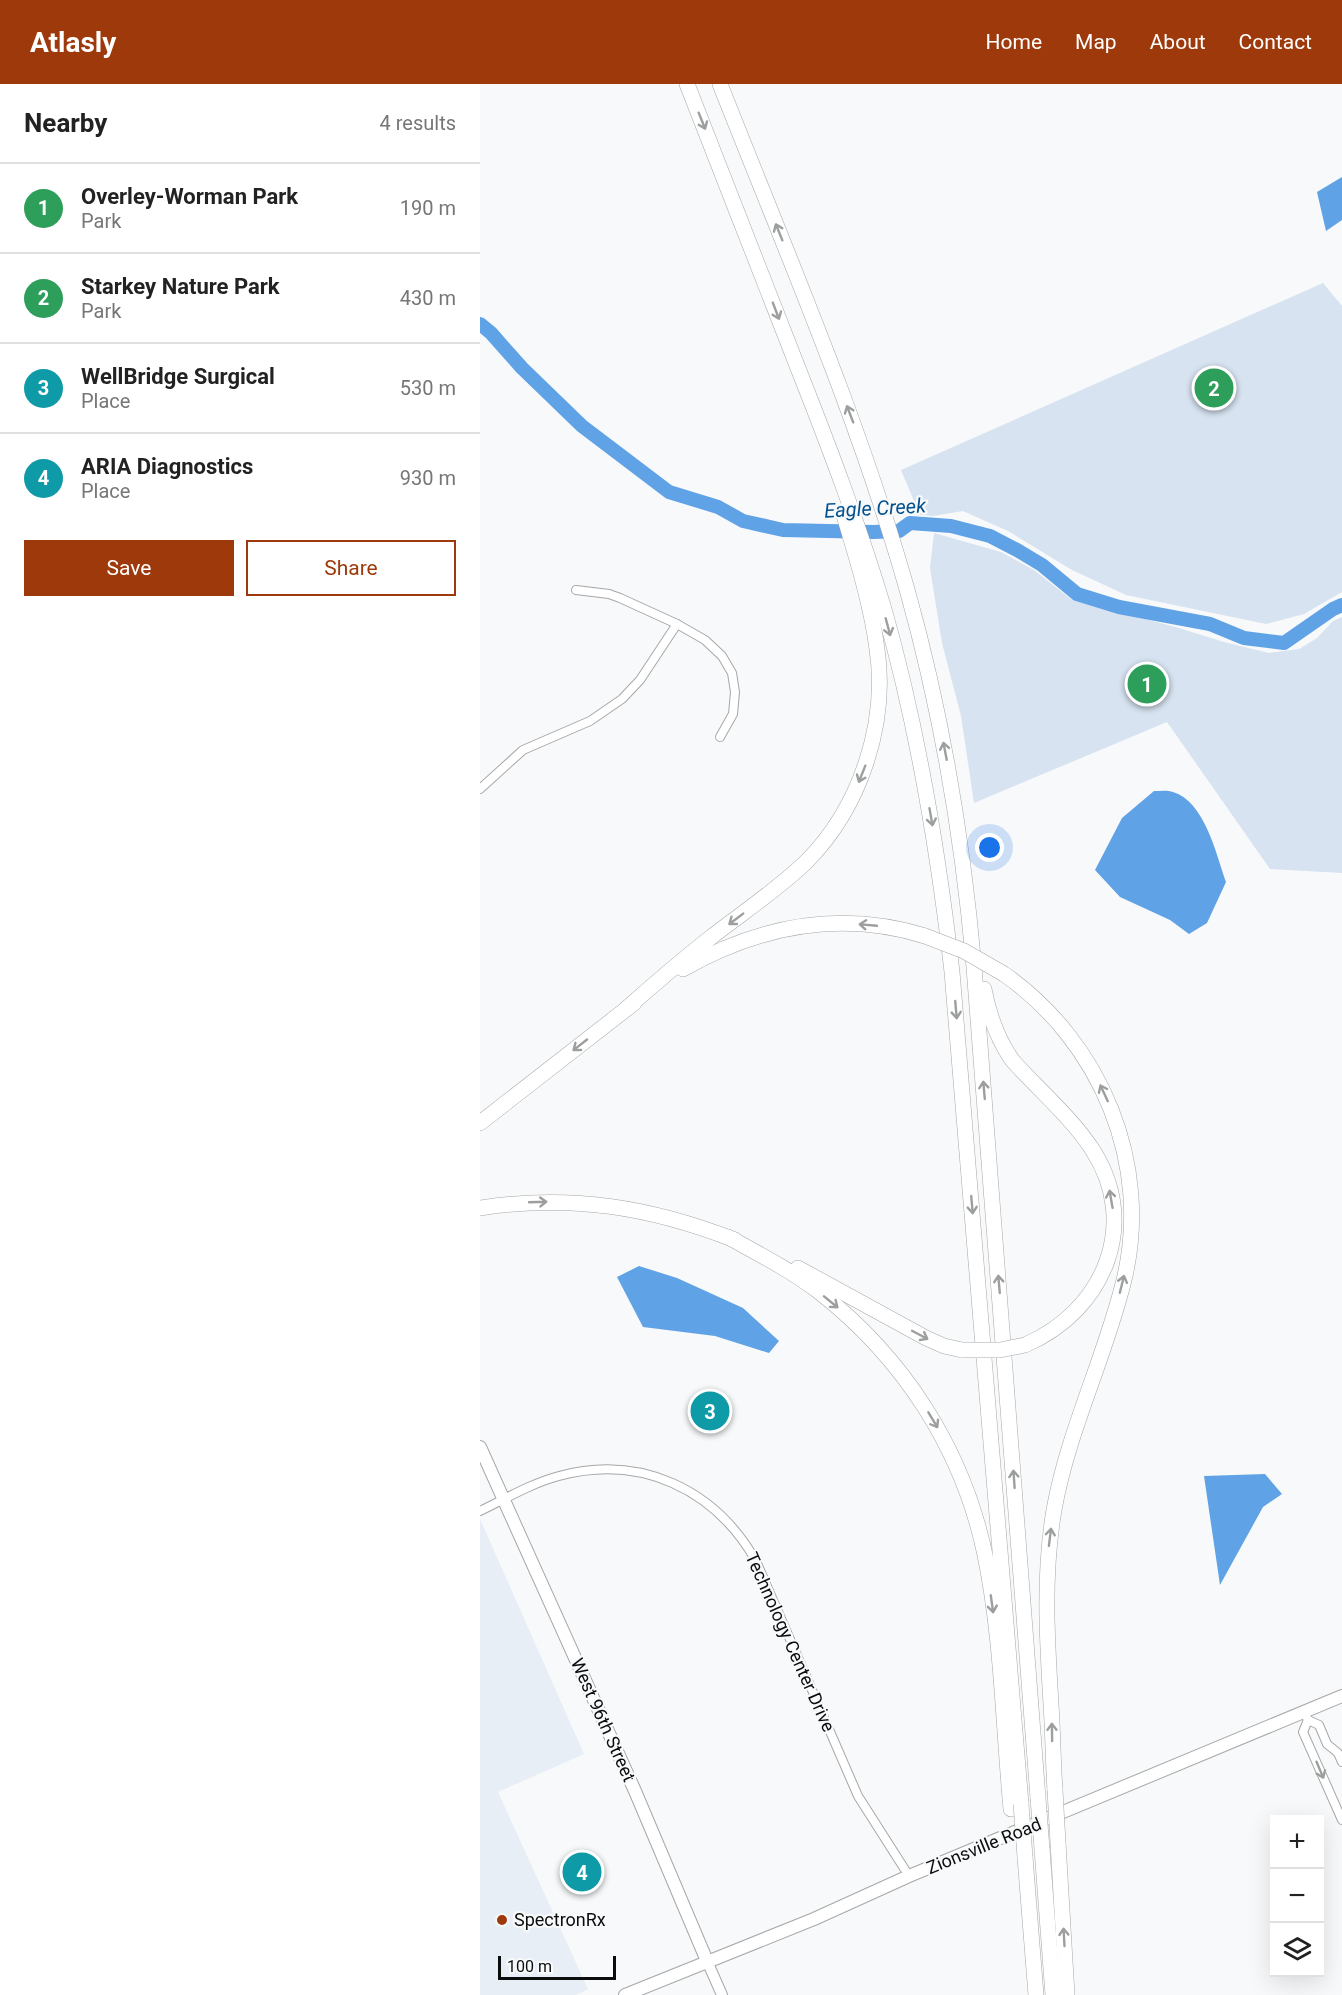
<!DOCTYPE html>
<html lang="en">
<head>
<meta charset="utf-8">
<style>
  body { margin:0; font-family:Roboto,sans-serif; background:#f2f2f2; color:#222 }
  .controls { position:absolute; right:18px; bottom:18px; display:grid; overflow:hidden; border-radius:0px; box-shadow:0 6px 24px #0002 }
  .controls button { width:54px; height:54px; display:grid; place-items:center; padding:0; border:0; border-bottom:2px solid #e0e0e0; background:#fff; color:#222; font:30px sans-serif }
  .scale { position:absolute; left:18px; bottom:15px; width:118px; box-sizing:border-box; padding-left:6px; border:3px solid #0b0c0c; border-top:0; font-size:16px; line-height:21px; white-space:nowrap; color:#0b0c0c; -webkit-text-stroke:4px #f8f9fa; paint-order:stroke }
  .you { position:absolute; left:510px; top:764px; width:21px; height:21px; margin:-15px; border:4px solid #fff; border-radius:50%; background:#1a73e8; box-shadow:0 0 0 9px #1a73e833 }
  .badge { display:grid; place-items:center; width:39px; height:39px; border-radius:50%; background:#9e390c; color:#fff; font-size:20px; font-weight:700 }
  .pin { position:absolute; translate:-50% -50%; border:3px solid #fff; box-shadow:0 2px 6px #0006 }
  .list { margin:0; padding:0; list-style:none }
  h2 { display:flex; justify-content:space-between; align-items:center; height:78px; margin:0; padding:0 24px; font-size:26px }
  h2 small { font-size:20px; font-weight:400; color:#767676 }
  .list li { display:grid; grid-template-columns:39px 1fr auto; gap:18px; align-items:center; box-sizing:border-box; height:90px; padding:0 24px; border-top:2px solid #e0e0e0 }
  .list b { display:block; font-size:22px; white-space:nowrap }
  .list p { margin:0; font-size:20px; white-space:nowrap; color:#767676 }
  .list em { font-size:20px; font-style:normal; color:#767676 }
  .actions { display:flex; gap:12px; padding:18px 24px }
  .actions a { flex:1; padding:14px 0; border:2px solid #9e390c; border-radius:0px; text-align:center; font-size:21px; color:#9e390c }
  .actions .main { background:#9e390c; color:#fff }
  .icon { flex:none; width:33px; height:33px; fill:none; stroke:currentColor; stroke-width:2; stroke-linecap:round; stroke-linejoin:round }
  .map { position:relative; flex:none; width:862px; height:1911px; overflow:hidden }
  header { display:flex; align-items:center; gap:36px; box-sizing:border-box; height:84px; padding:0 30px; background:#9e390c; color:#fff }
  header strong { font-size:28px }
  nav { display:flex; gap:33px; margin-inline-start:auto; font-size:21px }
  main { display:flex }
  aside { flex:1; background:#fff }
  .map>svg:first-child { display:block }
</style>
</head>
<body>
<header>
<strong>Atlasly</strong>
<nav><a>Home</a><a>Map</a><a>About</a><a>Contact</a></nav>
</header>
<main>
<aside>
<h2>Nearby<small>4 results</small></h2>
<ul class="list">
<li><span class="badge" style="background:#2e9e5b">1</span><div><b>Overley-Worman Park</b><p>Park</p></div><em>190 m</em></li>
<li><span class="badge" style="background:#2e9e5b">2</span><div><b>Starkey Nature Park</b><p>Park</p></div><em>430 m</em></li>
<li><span class="badge" style="background:#0f9aa8">3</span><div><b>WellBridge Surgical</b><p>Place</p></div><em>530 m</em></li>
<li><span class="badge" style="background:#0f9aa8">4</span><div><b>ARIA Diagnostics</b><p>Place</p></div><em>930 m</em></li>
</ul>
<div class="actions"><a class="main">Save</a><a>Share</a></div>
</aside>
<div class="map">
<svg width="862" height="1911" viewBox="0 0 862 1911">
  <rect width="100%" height="100%" fill="#f8f9fa"/>
  <!-- built -->
  <polygon fill="#e8eef5" points="0,1435 104,1670 18,1708 108,1905 96,1911 0,1911"/>
  <!-- green -->
  <g fill="#d7e3f1">
    <polygon points="843,199 862,222 862,508 824,530 786,540 646,511 592,486 528,447 483,427 453,432 440,431 421,386"/>
    <polygon points="454,449 521,468 554,486 591,515 699,544 744,558 789,569 819,565 837,554 853,537 862,533 862,789 790,785 687,638 494,719 481,632 462,559 450,484"/>
  </g>
  <!-- water -->
  <g fill="#5fa2e6">
    <polygon points="862,93 862,136 846,147 837,108"/>
    <path d="M674,707C680,707 688,706 693,708C725,718 736,770 746,798L727,839L709,850L690,836L640,813L615,786L642,734Z"/>
    <polygon points="159,1182 197,1194 263,1224 299,1257 289,1269 235,1252 163,1243 137,1193"/>
    <polygon points="785,1390 802,1410 783,1423 740,1501 724,1392"/>
  </g>
  <g fill="none" stroke-linecap="round" stroke-linejoin="round">
    <!-- river -->
    <polyline stroke="#5fa2e6" stroke-width="14" points="0,240 11,249 42,284 102,342 189,408 238,423 263,437 303,446 393,448 419,447 430,439 471,442 510,452 537,466 562,481 597,510 639,523 730,540 764,554 804,559 853,525 862,521"/>
    <defs>
      <g id="minor">
        <polyline points="96,506 129,510 140,514 197,540 225,556 242,572 252,589 255,608 253,630 240,653"/>
        <polyline points="0,705 43,666 110,637 142,615 160,596 197,540"/>
        <path d="M0,1427C25,1415 52,1399 79,1392C161,1370 235,1405 276,1477L378,1712L429,1792"/>
        <polyline points="824,1628 828,1636 823,1648 862,1736"/>
        <polyline points="828,1636 839,1641 847,1660 858,1669 862,1678"/>
      </g>
      <polyline id="tertiary" points="227,1877 242,1911"/>
      <g id="secondary">
        <polyline points="0,1363 155,1707 227,1877"/>
        <polyline points="145,1911 334,1835 429,1792 862,1612"/>
      </g>
      <g id="motorway">
        <path d="M207,0C244,93 280,186 316,279C348,360 379,441 404,525C438,644 458,766 472,888L541,1720"/>
        <path d="M240,0C306,168 379,335 428,509C462,631 483,757 494,883L558,1714"/>
        <path d="M203,885C279,842 361,826 445,852"/>
        <path d="M524,890C621,958 672,1080 644,1196C625,1274 588,1347 574,1426C563,1491 567,1555 571,1620C573,1649 573,1678 575,1706"/>
        <path d="M504,905C509,932 517,954 532,976C558,1005 590,1032 612,1065C661,1140 624,1227 545,1261"/>
        <path d="M146,925C173,901 201,877 230,854C262,829 297,806 326,778C380,724 408,640 397,565C391,519 376,472 363,428"/>
        <polyline points="0,1039 154,919"/>
        <path d="M0,1124C91,1110 170,1123 255,1156"/>
        <path d="M248,1153C279,1170 310,1186 338,1207C423,1273 483,1365 505,1471C522,1554 523,1640 531,1725"/>
        <polyline points="318,1184 446,1254 464,1262 482,1266"/>
        <polyline points="578,1759 587,1911"/>
        <polyline points="562,1765 573,1911"/>
        <polyline points="545,1773 556,1911"/>
      </g>
    </defs>
    <!-- minor casing -->
    <use href="#minor" stroke="#a6a7a8" stroke-width="10"/>
    <!-- tertiary casing -->
    <use href="#tertiary" stroke="#a6a7a8" stroke-width="12"/>
    <!-- secondary casing -->
    <use href="#secondary" stroke="#a6a7a8" stroke-width="14"/>
    <!-- motorway casing -->
    <use href="#motorway" stroke="#a6a7a8" stroke-width="16"/>
    <!-- minor -->
    <use href="#minor" stroke="#fff" stroke-width="8"/>
    <!-- tertiary -->
    <use href="#tertiary" stroke="#fff" stroke-width="10"/>
    <!-- secondary -->
    <use href="#secondary" stroke="#fff" stroke-width="12"/>
    <!-- motorway -->
    <use href="#motorway" stroke="#fff" stroke-width="15"/>
    <defs>
      <g id="motorway-bridge">
        <polyline points="445,852 484,867 524,890"/>
        <polyline points="482,1266 520,1266 545,1261"/>
        <polyline points="575,1706 578,1759"/>
        <polyline points="558,1714 562,1765"/>
        <polyline points="541,1720 545,1773"/>
      </g>
    </defs>
    <!-- motorway-bridge casing -->
    <use href="#motorway-bridge" stroke="#a6a7a8" stroke-width="16" stroke-linecap="butt"/>
    <!-- motorway-bridge -->
    <use href="#motorway-bridge" stroke="#fff" stroke-width="15"/>
  </g>
  <!-- one-way arrows -->
  <defs><path id="oneway-shaft" d="M-6 0H5M1.5-3L5.5 0L1.5 3" fill="none" stroke-width="1.6" stroke-linecap="round" stroke-linejoin="round" transform="scale(1.5)"/></defs>
  <g stroke="#9d9e9e">
    <use href="#oneway-shaft" transform="translate(222 37) rotate(68)"/>
    <use href="#oneway-shaft" transform="translate(299 148) rotate(-112)"/>
    <use href="#oneway-shaft" transform="translate(296 227) rotate(69)"/>
    <use href="#oneway-shaft" transform="translate(370 330) rotate(-111)"/>
    <use href="#oneway-shaft" transform="translate(408 543) rotate(75)"/>
    <use href="#oneway-shaft" transform="translate(465 667) rotate(-101)"/>
    <use href="#oneway-shaft" transform="translate(382 690) rotate(112)"/>
    <use href="#oneway-shaft" transform="translate(451 733) rotate(80)"/>
    <use href="#oneway-shaft" transform="translate(256 835) rotate(143)"/>
    <use href="#oneway-shaft" transform="translate(388 841) rotate(-175)"/>
    <use href="#oneway-shaft" transform="translate(476 926) rotate(85)"/>
    <use href="#oneway-shaft" transform="translate(100 961) rotate(142)"/>
    <use href="#oneway-shaft" transform="translate(504 1006) rotate(-95)"/>
    <use href="#oneway-shaft" transform="translate(624 1009) rotate(-115)"/>
    <use href="#oneway-shaft" transform="translate(631 1115) rotate(-100)"/>
    <use href="#oneway-shaft" transform="translate(58 1118) rotate(-2)"/>
    <use href="#oneway-shaft" transform="translate(492 1121) rotate(85)"/>
    <use href="#oneway-shaft" transform="translate(519 1200) rotate(-95)"/>
    <use href="#oneway-shaft" transform="translate(642 1200) rotate(-76)"/>
    <use href="#oneway-shaft" transform="translate(351 1218) rotate(39)"/>
    <use href="#oneway-shaft" transform="translate(440 1251) rotate(28)"/>
    <use href="#oneway-shaft" transform="translate(453 1336) rotate(59)"/>
    <use href="#oneway-shaft" transform="translate(534 1395) rotate(-94)"/>
    <use href="#oneway-shaft" transform="translate(570 1453) rotate(-83)"/>
    <use href="#oneway-shaft" transform="translate(512 1520) rotate(82)"/>
    <use href="#oneway-shaft" transform="translate(572 1648) rotate(-91)"/>
    <use href="#oneway-shaft" transform="translate(840 1686) rotate(67)"/>
    <use href="#oneway-shaft" transform="translate(584 1853) rotate(-93)"/>
  </g>
  <!-- markers -->
  <circle fill="#9e390c" stroke="#f8f9fa" stroke-width="2" cx="22" cy="1836" r="6"/>
  <g text-anchor="middle" stroke-width="4.5" stroke-linejoin="round" paint-order="stroke">
    <!-- street labels -->
    <g font-size="18" fill="#0b0c0c" stroke="#f8f9fa">
      <text transform="translate(310 1558) rotate(66)" y="6">Technology Center Drive</text>
      <text transform="translate(123 1636) rotate(66)" y="6">West 96th Street</text>
      <text transform="translate(504 1762) rotate(-22)" y="6">Zionsville Road</text>
    </g>
    <!-- poi labels -->
    <g font-size="18" fill="#0b0c0c" stroke="#f8f9fa" text-anchor="start">
      <text x="34" y="1842">SpectronRx</text>
    </g>
    <!-- water labels -->
    <g font-size="20" font-style="italic" fill="#03518f" stroke="#f8f9fa">
      <text transform="translate(395 424) rotate(-3)" y="7">Eagle Creek</text>
    </g>
  </g>
</svg>
<div class="controls">
<button>+</button>
<button>−</button>
<button><svg class="icon" aria-label="layers" viewBox="0 0 24 24"><path d="M12 4l9 5-9 5-9-5zM3 14l9 5 9-5"/></svg></button>
</div>
<div class="scale">100 m</div>
<div class="you"></div>
<div class="pin badge" style="left:667px;top:600px;background:#2e9e5b">1</div>
<div class="pin badge" style="left:734px;top:304px;background:#2e9e5b">2</div>
<div class="pin badge" style="left:230px;top:1327px;background:#0f9aa8">3</div>
<div class="pin badge" style="left:102px;top:1788px;background:#0f9aa8">4</div>
</div>
</main>
</body>
</html>
